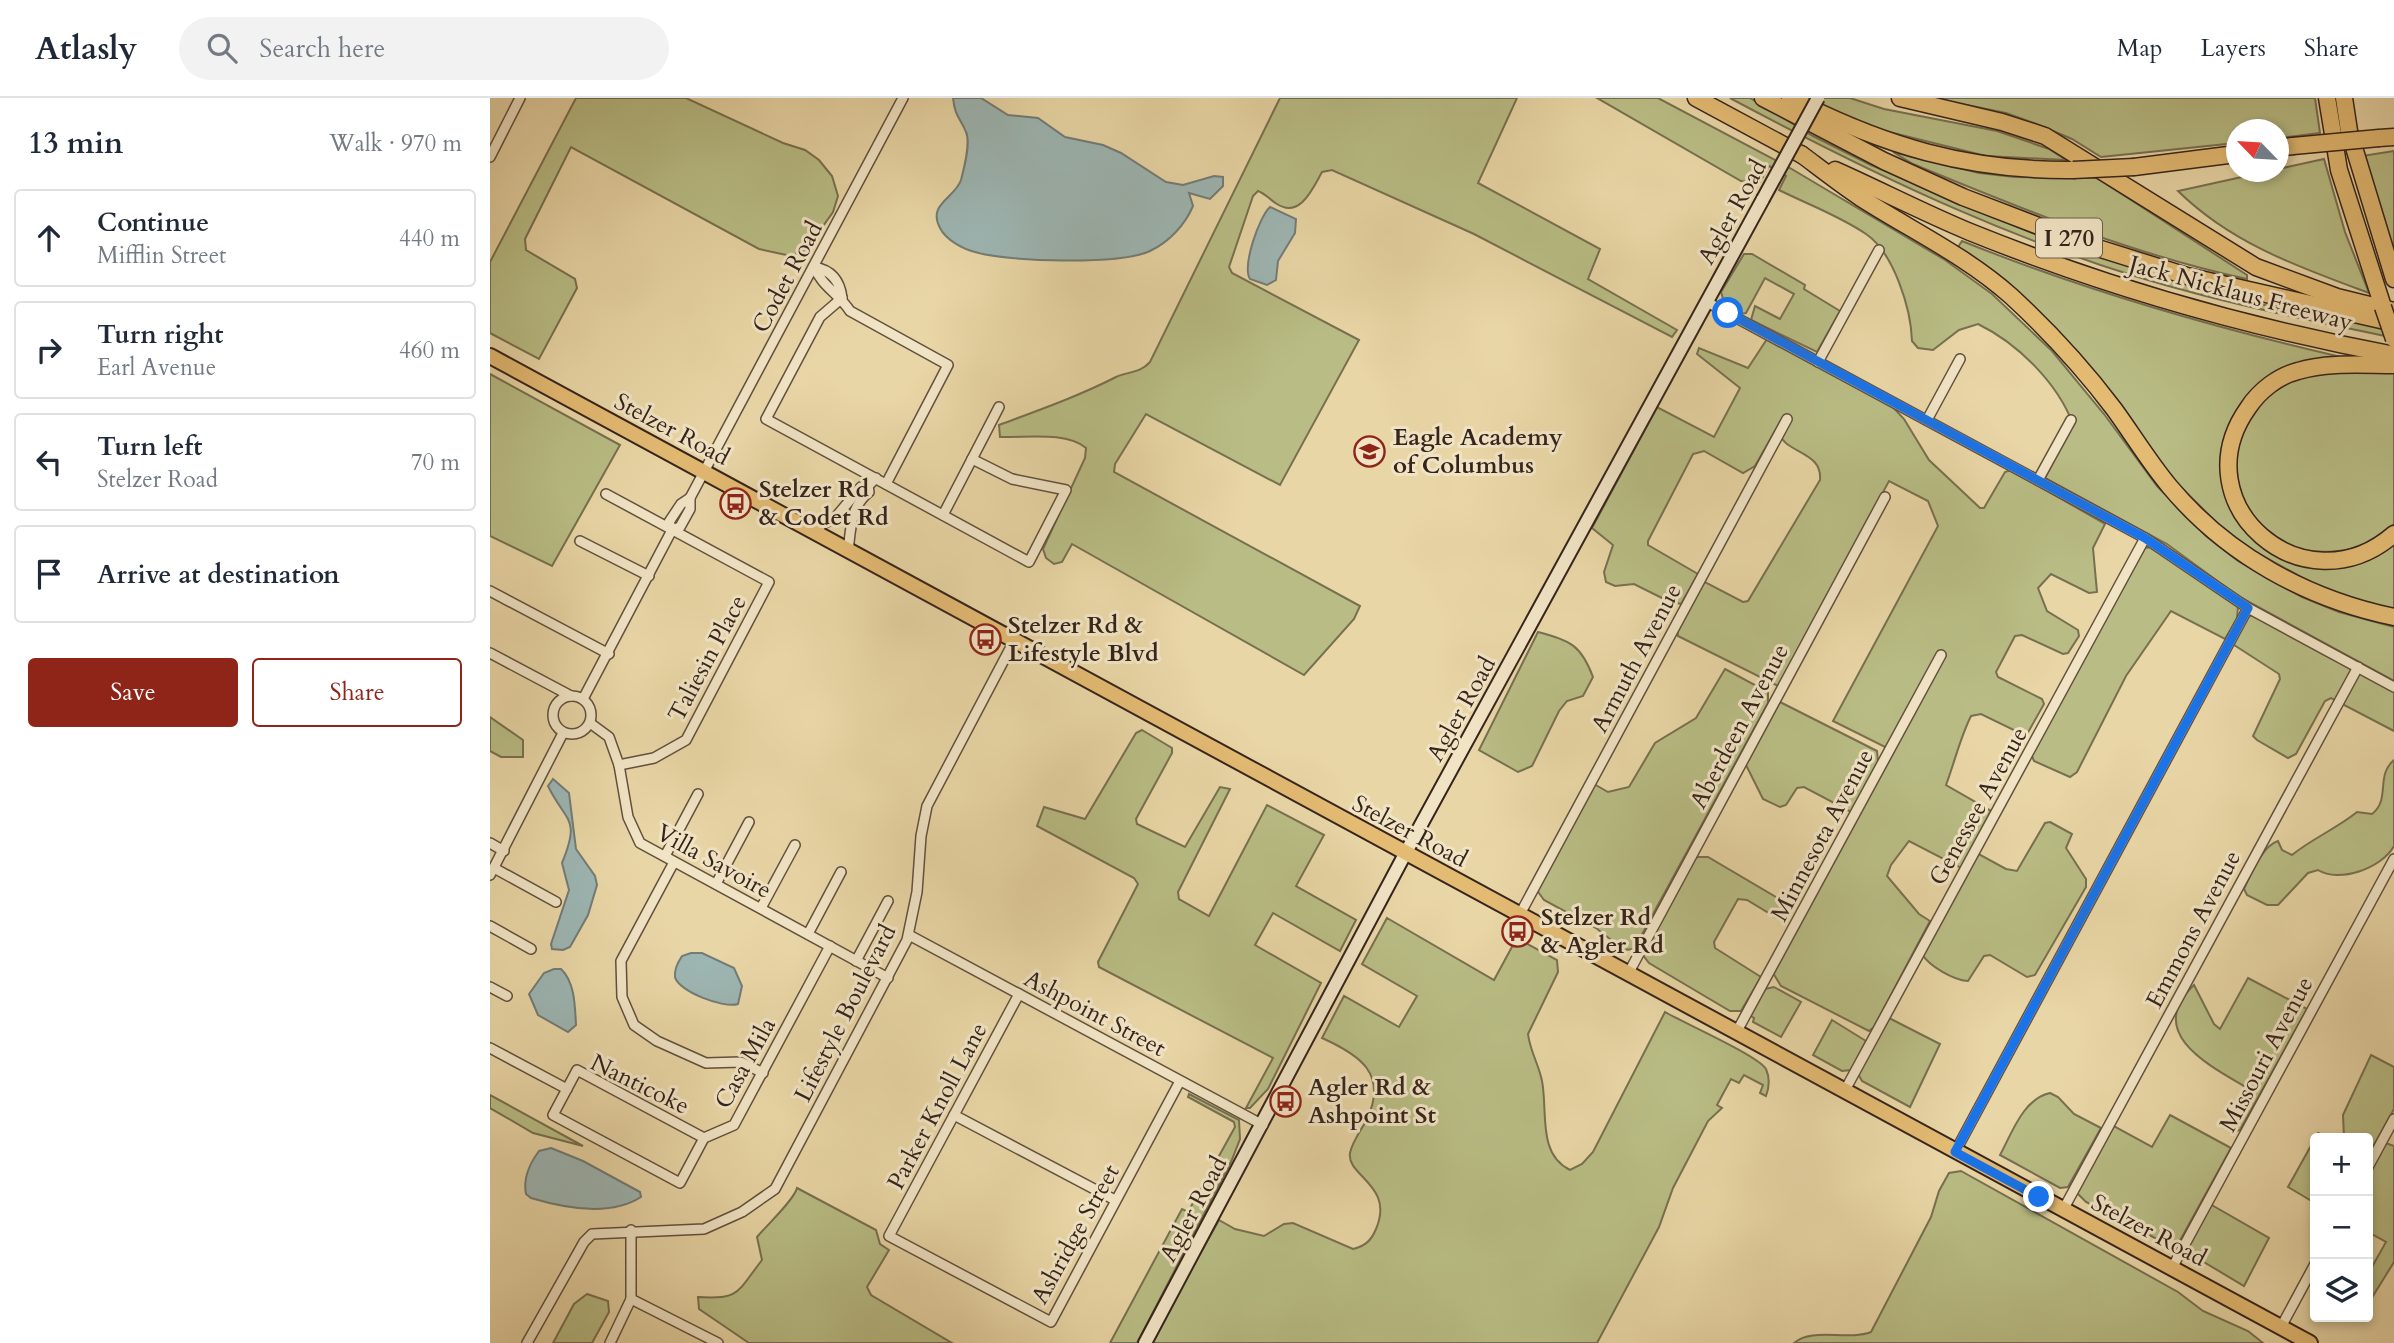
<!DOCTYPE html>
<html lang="en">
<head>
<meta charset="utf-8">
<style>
  body { margin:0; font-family:Cardo,serif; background:#f2f2f3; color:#1f2937 }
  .controls { position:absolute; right:21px; bottom:21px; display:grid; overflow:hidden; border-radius:7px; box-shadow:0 4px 10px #0003 }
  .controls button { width:63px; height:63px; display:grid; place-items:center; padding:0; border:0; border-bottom:2px solid #e0e1e3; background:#fff; color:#1f2937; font:35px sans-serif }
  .compass { position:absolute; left:1736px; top:21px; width:63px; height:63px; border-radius:50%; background:#fff; box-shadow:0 4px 10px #0003; rotate:295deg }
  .stop { position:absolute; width:21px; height:21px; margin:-16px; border:5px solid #1a73e8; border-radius:50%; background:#fff }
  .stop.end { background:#1a73e8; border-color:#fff; box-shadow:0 2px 7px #0008 }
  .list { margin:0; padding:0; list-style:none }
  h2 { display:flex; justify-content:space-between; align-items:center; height:91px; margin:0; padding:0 28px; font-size:30px }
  h2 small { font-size:23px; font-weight:400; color:#747a83 }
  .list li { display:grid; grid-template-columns:46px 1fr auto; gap:21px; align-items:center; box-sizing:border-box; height:98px; margin:0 14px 14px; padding:0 14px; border:2px solid #e0e1e3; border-radius:7px }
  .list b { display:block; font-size:26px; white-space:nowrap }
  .list p { margin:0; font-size:23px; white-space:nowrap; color:#747a83 }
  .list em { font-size:23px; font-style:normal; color:#747a83 }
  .actions { display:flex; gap:14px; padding:21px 28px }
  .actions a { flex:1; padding:16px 0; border:2px solid #8f2418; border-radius:7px; text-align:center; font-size:24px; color:#8f2418 }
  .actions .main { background:#8f2418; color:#fff }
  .icon { flex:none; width:38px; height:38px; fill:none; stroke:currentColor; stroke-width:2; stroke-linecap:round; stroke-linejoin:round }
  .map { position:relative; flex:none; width:1904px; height:1245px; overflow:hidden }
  header { display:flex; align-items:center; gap:42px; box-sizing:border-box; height:98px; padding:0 35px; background:#fff; border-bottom:2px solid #e0e1e3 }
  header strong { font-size:33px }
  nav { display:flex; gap:38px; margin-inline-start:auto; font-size:24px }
  .search { width:490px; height:63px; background:#f2f2f3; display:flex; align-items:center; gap:18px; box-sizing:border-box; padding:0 24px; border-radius:38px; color:#747a83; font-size:26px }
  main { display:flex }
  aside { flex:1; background:#fff }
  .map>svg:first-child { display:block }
</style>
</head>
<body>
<header>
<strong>Atlasly</strong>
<div class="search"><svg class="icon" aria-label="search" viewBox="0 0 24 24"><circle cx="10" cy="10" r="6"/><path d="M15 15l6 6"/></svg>Search here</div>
<nav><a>Map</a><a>Layers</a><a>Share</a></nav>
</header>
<main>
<aside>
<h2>13 min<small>Walk · 970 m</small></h2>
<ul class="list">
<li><svg class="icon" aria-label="ahead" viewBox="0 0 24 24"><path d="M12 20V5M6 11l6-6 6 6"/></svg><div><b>Continue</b><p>Mifflin Street</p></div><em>440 m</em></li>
<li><svg class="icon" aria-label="right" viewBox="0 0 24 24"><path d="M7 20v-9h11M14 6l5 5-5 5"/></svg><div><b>Turn right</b><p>Earl Avenue</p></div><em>460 m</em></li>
<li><svg class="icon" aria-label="left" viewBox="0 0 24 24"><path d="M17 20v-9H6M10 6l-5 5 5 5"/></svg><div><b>Turn left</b><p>Stelzer Road</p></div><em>70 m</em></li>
<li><svg class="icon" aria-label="arrive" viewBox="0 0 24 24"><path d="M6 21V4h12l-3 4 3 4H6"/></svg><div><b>Arrive at destination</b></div></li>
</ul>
<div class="actions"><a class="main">Save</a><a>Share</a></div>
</aside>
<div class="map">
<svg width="1904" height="1245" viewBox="0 0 1904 1245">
  <rect width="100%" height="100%" fill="#e9d6a6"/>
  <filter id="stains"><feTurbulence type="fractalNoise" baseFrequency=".00286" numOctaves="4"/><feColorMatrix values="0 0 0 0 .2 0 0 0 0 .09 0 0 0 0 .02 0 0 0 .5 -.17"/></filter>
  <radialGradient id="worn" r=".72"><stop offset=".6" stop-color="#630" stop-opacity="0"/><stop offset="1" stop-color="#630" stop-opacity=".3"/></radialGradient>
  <!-- green -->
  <g fill="#b9bd85" stroke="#777050" stroke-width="2">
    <polygon points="86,0 196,0 293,45 315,52 329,62 342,78 348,98 343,114 316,152 301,158 269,151 81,49 35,141 36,152 85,181 87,190 49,261 0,235 0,164"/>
    <path d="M790,0H1027L988,85L1110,151L1098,181L1187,232L1182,239L984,136L842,72L832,74C823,90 810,121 787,106C780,102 776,96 768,93L763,98L739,169L742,175L869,242L790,387L656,316L625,366L624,374L870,508L864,521L814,577L582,446L572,464L564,466L556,460L553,451L595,360L596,350C576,333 535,340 510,339L509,327C549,312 589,298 626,279C639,273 649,276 660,264Z"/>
    <path d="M1107,0H1168L1300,70L1455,162L1502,196L1562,253L1614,316L1667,388L1716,438L1748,463L1812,499L1849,514L1904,529V583L1748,498L1677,446L1555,380L1583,326C1567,284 1527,245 1488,226L1469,232L1443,252L1428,250L1422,243C1421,211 1404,155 1376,136C1350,118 1317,106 1289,92L1296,78L1279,68L1270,84L1251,83Z"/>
    <path d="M1240,0H1260L1323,38L1381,67L1552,139L1718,193L1803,214L1888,224L1904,240C1838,226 1772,213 1708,196C1544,154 1388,79 1240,0Z"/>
    <polygon points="1318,0 1360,0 1394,11 1507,33 1559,51 1576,62 1496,58 1367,26"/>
    <polygon points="1442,0 1825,0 1830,35 1789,40 1788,32 1746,32 1746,45 1611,59 1582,41 1544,25 1516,15"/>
    <polygon points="1904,53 1904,160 1872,58"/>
    <path d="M1403,54L1489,75L1525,79L1607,80L1757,177V181C1641,156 1532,111 1423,66Z"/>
    <path d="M1834,61L1855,134L1879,195C1809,169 1742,146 1688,93Z"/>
    <path d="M1472,143C1596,193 1721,229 1851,259V262H1839L1750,311L1739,396L1804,463L1904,444V513L1831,490L1762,452L1732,430L1675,373L1613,285L1468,149Z"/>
    <polygon points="1254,156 1262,156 1315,187 1314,191 1350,213 1327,254 1261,222 1265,208 1290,221 1304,196 1275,180 1256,215 1250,216 1235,207 1231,194"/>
    <path d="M1277,241L1400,306L1414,321L1439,362L1490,410H1494L1515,374L1521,372L1615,426L1603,450L1607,494L1599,495L1561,476L1548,490L1557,513L1588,532L1589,538L1578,555L1573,556L1532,537L1525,538L1506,574L1508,579L1552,601L1554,606L1536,638L1491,616L1481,618C1470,640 1465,663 1456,687L1501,713L1471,770L1419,743L1401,767L1397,778L1429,816L1440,823L1384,929L1379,933L1291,888L1283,875L1454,557L1449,553L1397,650L1343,623L1448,428L1438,403L1399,383L1288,588L1188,538L1187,531L1213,483L1253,504L1258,503L1330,382C1332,360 1312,357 1297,346C1292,342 1291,338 1285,333L1265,368L1253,375L1214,353L1203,356L1158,443V447L1208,476L1191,506L1176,502L1144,486L1125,488L1116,484L1114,474L1123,447L1102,430L1167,309L1224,339L1250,290L1207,256L1209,250L1258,270Z"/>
    <path d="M1840,274L1904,275V426C1888,442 1869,451 1848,453C1750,465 1708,342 1789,288C1803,278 1823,277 1840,274Z"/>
    <polygon points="0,276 130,347 62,468 0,438"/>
    <polygon points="1662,449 1748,508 1747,521 1735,541 1681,513 1636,578 1587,674 1580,679 1544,663 1541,656 1655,450"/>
    <polygon points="1765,517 1904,593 1904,633 1841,600 1835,603 1806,656 1798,660 1767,642 1763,638 1790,581 1789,576 1741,545 1758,518"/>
    <path d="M1048,534C1081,543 1091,547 1103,579L1093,598L1077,603L1069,613L1042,668L1028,674L989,652Z"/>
    <polygon points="1235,571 1278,594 1278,605 1144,851 1134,852 1106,830 1054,802 1046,791 1104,686 1118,694 1139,689 1165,645 1206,620"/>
    <polygon points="1290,604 1387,653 1388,664 1361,714 1314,689 1307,690 1296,707 1290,709 1273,701 1255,665 1286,607"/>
    <polygon points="0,619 33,642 33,659 11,659 0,653"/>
    <polygon points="652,632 682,650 682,655 646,721 647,726 695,749 730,689 740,691 688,794 689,801 719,818 777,707 834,737 806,788 866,822 850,853 783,815 765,847 831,885 778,991 760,1010 756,1010 783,960 609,869 608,864 648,786 644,780 547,728 554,709 595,721 646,635"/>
    <path d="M1904,662V748C1891,771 1849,785 1828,772L1818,775L1788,807H1777L1757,797L1754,791C1761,776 1772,748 1788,743L1792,752L1802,757C1823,740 1846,731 1867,714L1882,716C1901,701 1885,678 1904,662Z"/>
    <path d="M1560,724L1582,736L1576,750L1596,781V789L1545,877L1537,879L1500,857L1494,858L1478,883C1463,882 1439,868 1432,856L1487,755L1516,771L1527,773L1555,725Z"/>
    <polygon points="1208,759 1218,759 1296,805 1300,810 1291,821 1287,820 1257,802 1248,801 1224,844 1225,850 1271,879 1251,913 1240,913 1159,865 1152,856 1200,764"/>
    <path d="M897,820L1004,882L1023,847L1030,842L1067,862L1068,874L1038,936C1040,953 1049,967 1052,983C1058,1013 1047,1056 1080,1072L1092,1066L1103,1054L1175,914C1192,924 1269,958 1276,971C1280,980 1279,990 1276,998L1270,995L1273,987L1254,977L1249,985L1241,981L1227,1007L1232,1010L1218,1023L1183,1090L1169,1129L1107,1245H660L729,1122L745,1131L774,1138L794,1126L803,1125L863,1151C875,1148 881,1143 886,1131C905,1087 856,1078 860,1055C862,1044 872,1031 877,1021C898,976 870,957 832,940L854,898L909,929L927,898L872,866Z"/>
    <path d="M1758,880L1817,911L1750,1032L1741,1034L1761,992C1724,970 1652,936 1704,887L1724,926L1730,931Z"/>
    <polygon points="1284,889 1311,904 1291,939 1263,924 1264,920 1259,917 1275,891"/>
    <polygon points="1397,919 1450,946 1420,1009 1372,983 1368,976"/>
    <polygon points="1342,922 1376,943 1361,972 1352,973 1323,957"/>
    <polygon points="1881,957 1904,969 1904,1011 1879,1056 1878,1040 1854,1040 1853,1017"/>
    <path d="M1560,995L1568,999L1584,1016L1611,1030L1578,1089L1570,1090L1510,1057C1522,1035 1533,1001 1560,995Z"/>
    <polygon points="699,996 749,1022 750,1041 741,1064 647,1245 620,1245 692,1111 698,1114 745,1029 744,1024 698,999"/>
    <polygon points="0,997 93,1048 43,1035 0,1010"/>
    <polygon points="1680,1017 1741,1050 1687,1148 1680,1148 1596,1104 1586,1094 1622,1027 1662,1049"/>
    <polygon points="1828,1035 1839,1040 1825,1040 1825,1105 1798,1089"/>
    <polygon points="1893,1044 1904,1048 1904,1164 1878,1206 1878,1176 1896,1144 1878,1134 1878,1072"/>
    <path d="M1471,1073L1688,1194L1713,1213L1758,1233L1773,1245H1304C1322,1229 1357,1243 1381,1234L1441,1119L1449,1093L1459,1075Z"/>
    <path d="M307,1090L386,1132L390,1146L399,1152L377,1189L381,1197L462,1245H259L209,1211L208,1199C250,1202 247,1194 272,1162L267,1139C277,1127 304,1102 307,1090Z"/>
    <polygon points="1720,1106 1779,1140 1754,1188 1697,1154 1697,1149"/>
    <polygon points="97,1196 118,1203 119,1214 102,1245 63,1245 84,1206"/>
  </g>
  <!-- water -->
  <g fill="#9db6b3" stroke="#737c77" stroke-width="2">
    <path d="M463,0H491L518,17L548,20L575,39L613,47L631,55L676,84L693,87L724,78L733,79V88L720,101L699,95L703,108C695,127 679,144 660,153C631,167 517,164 485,154C473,151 456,142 450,130C437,106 465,100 471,82C474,70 481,45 476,34C470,19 465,19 463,0Z"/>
    <path d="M780,109L806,121L805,135L788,163L786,182L777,187L760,181C752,168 769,119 780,109Z"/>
    <path d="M63,681L79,695L86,751L105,778L107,787L98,817L80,849L73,852L62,851L61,846L79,792L72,765C91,719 76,725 58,688Z"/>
    <path d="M201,855H212L244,870L252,888L248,906C234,911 188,893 185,879C184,871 188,864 192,858Z"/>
    <path d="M64,871H71C85,884 85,909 86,927L78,934L48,917L39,896L54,875Z"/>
    <path d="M61,1050L93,1063L150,1094L151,1099C120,1119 74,1110 41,1100L36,1096C33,1081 40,1065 49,1053Z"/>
  </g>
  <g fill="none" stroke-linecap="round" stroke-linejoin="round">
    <defs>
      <g id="minor">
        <polyline points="0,59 30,0"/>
        <polyline points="352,200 330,219 276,321 539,464 576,392 522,381 482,361"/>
        <path d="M352,200C350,183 341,172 324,169C332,188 349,196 360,213L458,267L396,386"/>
        <polyline points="1217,204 1655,440 1758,510 1904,589"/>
        <polyline points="1328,264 1389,152"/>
        <polyline points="1437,322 1470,261"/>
        <polyline points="1548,382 1581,322"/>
        <polyline points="116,396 279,484 196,642 164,660 129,667"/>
        <polyline points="453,417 509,309"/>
        <polyline points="182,432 190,429 200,411 200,400 413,0"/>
        <polyline points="321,432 345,420 371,389 378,388 386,380"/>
        <polyline points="90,443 159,478"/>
        <path d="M358,453C361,431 360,409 379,394L378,388"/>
        <polyline points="0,493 119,556"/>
        <polyline points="0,555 81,598"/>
        <circle cx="82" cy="617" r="19"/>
        <polyline points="93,601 182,432 179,424 191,406 200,400"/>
        <polyline points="100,625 119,639 129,667 138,719 150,745 398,880"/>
        <polyline points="0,745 14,753"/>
        <polyline points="175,758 208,696"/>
        <polyline points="184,764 131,863 132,899 144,927 167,943 216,965 251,964 273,975"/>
        <polyline points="4,770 66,804"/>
        <polyline points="0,777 73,635"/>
        <polyline points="226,786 259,724"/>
        <polyline points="271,810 305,747"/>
        <polyline points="1029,818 1297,321"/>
        <polyline points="0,828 41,851"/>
        <polyline points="318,836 351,774"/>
        <polyline points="419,837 773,1027"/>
        <polyline points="366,863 398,803"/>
        <polyline points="1138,876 1395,399"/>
        <polyline points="0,889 17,898"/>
        <polyline points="529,896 399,1138 561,1224 690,983"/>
        <polyline points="1246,935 1451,557"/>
        <polyline points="0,950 77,991"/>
        <polyline points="1354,994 1655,440"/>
        <polyline points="464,1017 625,1102"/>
        <polyline points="214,1040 87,972 63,1017 190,1085 214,1040 244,1027 340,848"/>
        <polyline points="1465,1054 1758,510"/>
        <polyline points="1878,1069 1904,1021"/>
        <polyline points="1573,1112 1868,569"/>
        <polyline points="1682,1170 1904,761"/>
        <polyline points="141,1201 228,1245"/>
        <polyline points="1791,1229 1825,1166"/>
        <polyline points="37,1245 94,1144 102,1136 214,1131 252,1114 285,1091 417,842 427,794 431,738 437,708 524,543"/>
        <polyline points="120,1245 141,1201 141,1132"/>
      </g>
      <polyline id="secondary" points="655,1245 915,756 1273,101"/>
      <polyline id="primary" points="0,258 1820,1245"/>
      <g id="motorway">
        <polyline points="1206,0 1312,57"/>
        <polyline points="1273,0 1394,63 1473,99 1598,147 1697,178 1904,225"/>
        <path d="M1300,0C1394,48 1477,73 1583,72"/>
        <polyline points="1410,0 1512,24 1555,38 1766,169 1847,199 1904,213"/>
        <polyline points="1837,0 1849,72 1893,209"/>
        <polyline points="1854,0 1859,33 1904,181"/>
        <polyline points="1889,40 1904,39"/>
        <polyline points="1788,50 1803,48"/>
        <path d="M1311,56C1331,71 1350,86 1371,100C1421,132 1476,158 1521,198C1559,233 1593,270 1624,311C1643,337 1659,364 1680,389C1737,457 1817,501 1904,519"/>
        <polyline points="1644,69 1746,56"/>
        <path d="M1345,72C1390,92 1434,115 1480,134C1616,189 1761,230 1904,257"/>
        <path d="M1904,267C1873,267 1838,264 1808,273C1788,278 1769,293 1758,310C1690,406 1814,514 1904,436"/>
      </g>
    </defs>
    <!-- minor casing -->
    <use href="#minor" stroke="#62503e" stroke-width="12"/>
    <!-- secondary casing -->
    <use href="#secondary" stroke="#35241c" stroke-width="16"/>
    <!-- primary casing -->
    <use href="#primary" stroke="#35241c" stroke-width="18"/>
    <!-- motorway casing -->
    <use href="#motorway" stroke="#35241c" stroke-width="19"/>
    <!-- minor -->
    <use href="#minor" stroke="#f1e4c5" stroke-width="9"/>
    <!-- secondary -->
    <use href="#secondary" stroke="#f1e4c5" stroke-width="12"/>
    <!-- primary -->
    <use href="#primary" stroke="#e4bb73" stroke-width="14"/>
    <!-- motorway -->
    <use href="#motorway" stroke="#e4bb73" stroke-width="16"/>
    <defs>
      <polyline id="secondary-bridge" points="1273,101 1328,0"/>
      <g id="motorway-bridge">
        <polyline points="1803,48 1889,40"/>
        <polyline points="1583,72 1644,69"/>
        <polyline points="1893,209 1904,241"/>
      </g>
    </defs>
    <!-- secondary-bridge casing -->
    <use href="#secondary-bridge" stroke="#35241c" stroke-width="16" stroke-linecap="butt"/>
    <!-- motorway-bridge casing -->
    <use href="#motorway-bridge" stroke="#35241c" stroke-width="19" stroke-linecap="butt"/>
    <!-- secondary-bridge -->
    <use href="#secondary-bridge" stroke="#f1e4c5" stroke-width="12"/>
    <!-- motorway-bridge -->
    <use href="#motorway-bridge" stroke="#e4bb73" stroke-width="16"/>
  </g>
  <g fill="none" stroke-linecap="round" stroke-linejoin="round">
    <!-- route -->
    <polyline stroke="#1a73e8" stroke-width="9" points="1238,215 1655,440 1758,510 1465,1054 1549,1099"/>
  </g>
  <!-- icons -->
  <defs>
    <symbol id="school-ring" viewBox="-11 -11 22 22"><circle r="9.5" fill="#f1e4c5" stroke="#8f2418" stroke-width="1.5"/><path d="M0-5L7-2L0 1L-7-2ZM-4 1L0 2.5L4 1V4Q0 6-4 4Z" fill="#8f2418"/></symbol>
    <symbol id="bus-ring" viewBox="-11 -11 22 22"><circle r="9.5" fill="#f1e4c5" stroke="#8f2418" stroke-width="1.5"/><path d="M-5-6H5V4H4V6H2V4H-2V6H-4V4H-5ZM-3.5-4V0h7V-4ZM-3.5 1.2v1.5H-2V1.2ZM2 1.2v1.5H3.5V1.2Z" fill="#8f2418"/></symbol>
  </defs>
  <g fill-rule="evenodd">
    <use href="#school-ring" x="862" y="336" width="35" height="35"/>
    <use href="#bus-ring" x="228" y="388" width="35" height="35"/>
    <use href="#bus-ring" x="478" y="524" width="35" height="35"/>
    <use href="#bus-ring" x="1010" y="816" width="35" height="35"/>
    <use href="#bus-ring" x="778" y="986" width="35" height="35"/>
  </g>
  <g text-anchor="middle" stroke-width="6" stroke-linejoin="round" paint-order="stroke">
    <!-- shield labels -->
    <rect fill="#f1e4c5" stroke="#6d5e4f" stroke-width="2" x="1546" y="120.5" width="66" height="39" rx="5"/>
    <g font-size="23" font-weight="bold" fill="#35241c">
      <text x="1579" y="148">I 270</text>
    </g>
    <!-- street labels -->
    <g font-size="24" fill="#35241c" stroke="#f1e4c5">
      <text transform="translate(1242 114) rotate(-61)" y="8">Agler Road</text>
      <text transform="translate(297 179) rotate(-62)" y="8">Codet Road</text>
      <text transform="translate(1751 195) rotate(15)" y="8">Jack Nicklaus Freeway</text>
      <text transform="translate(182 331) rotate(28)" y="8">Stelzer Road</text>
      <text transform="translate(217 560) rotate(-62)" y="8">Taliesin Place</text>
      <text transform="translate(1146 560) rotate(-62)" y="8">Armuth Avenue</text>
      <text transform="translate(971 611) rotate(-61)" y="8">Agler Road</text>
      <text transform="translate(1249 628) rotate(-62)" y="8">Aberdeen Avenue</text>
      <text transform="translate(1488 708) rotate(-61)" y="8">Genessee Avenue</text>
      <text transform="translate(920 733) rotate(28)" y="8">Stelzer Road</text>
      <text transform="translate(1332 737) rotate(-62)" y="8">Minnesota Avenue</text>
      <text transform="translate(224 763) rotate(29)" y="8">Villa Savoire</text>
      <text transform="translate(1703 831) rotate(-62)" y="8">Emmons Avenue</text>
      <text transform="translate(355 915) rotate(-63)" y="8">Lifestyle Boulevard</text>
      <text transform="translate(605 915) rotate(28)" y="8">Ashpoint Street</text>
      <text transform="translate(1776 956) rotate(-62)" y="8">Missouri Avenue</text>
      <text transform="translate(255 965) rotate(-61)" y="8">Casa Mila</text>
      <text transform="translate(150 986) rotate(26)" y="8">Nanticoke</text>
      <text transform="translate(447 1008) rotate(-62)" y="8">Parker Knoll Lane</text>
      <text transform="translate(703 1111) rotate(-62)" y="8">Agler Road</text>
      <text transform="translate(1659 1132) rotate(28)" y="8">Stelzer Road</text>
      <text transform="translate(585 1136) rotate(-61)" y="8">Ashridge Street</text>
    </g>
    <!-- poi labels -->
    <g font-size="24" font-weight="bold" fill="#35241c" stroke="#f1e4c5" text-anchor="start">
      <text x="903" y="347">Eagle Academy<tspan x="903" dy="28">of Columbus</tspan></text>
      <text x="269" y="399">Stelzer Rd<tspan x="269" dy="28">&amp; Codet Rd</tspan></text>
      <text x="518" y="535">Stelzer Rd &amp;<tspan x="518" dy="28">Lifestyle Blvd</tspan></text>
      <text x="1051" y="827">Stelzer Rd<tspan x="1051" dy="28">&amp; Agler Rd</tspan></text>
      <text x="818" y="997">Agler Rd &amp;<tspan x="818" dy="28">Ashpoint St</tspan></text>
    </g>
  </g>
  <rect width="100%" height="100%" filter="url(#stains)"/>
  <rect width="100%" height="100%" fill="url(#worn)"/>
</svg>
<div class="controls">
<button>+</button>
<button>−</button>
<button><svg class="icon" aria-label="layers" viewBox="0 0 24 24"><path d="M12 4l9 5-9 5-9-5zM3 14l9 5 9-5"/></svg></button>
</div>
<svg class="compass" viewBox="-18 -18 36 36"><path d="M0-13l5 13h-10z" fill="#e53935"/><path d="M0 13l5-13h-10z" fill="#747a83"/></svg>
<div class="stop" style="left:1238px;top:215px"></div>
<div class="stop end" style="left:1549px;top:1099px"></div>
</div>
</main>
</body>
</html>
